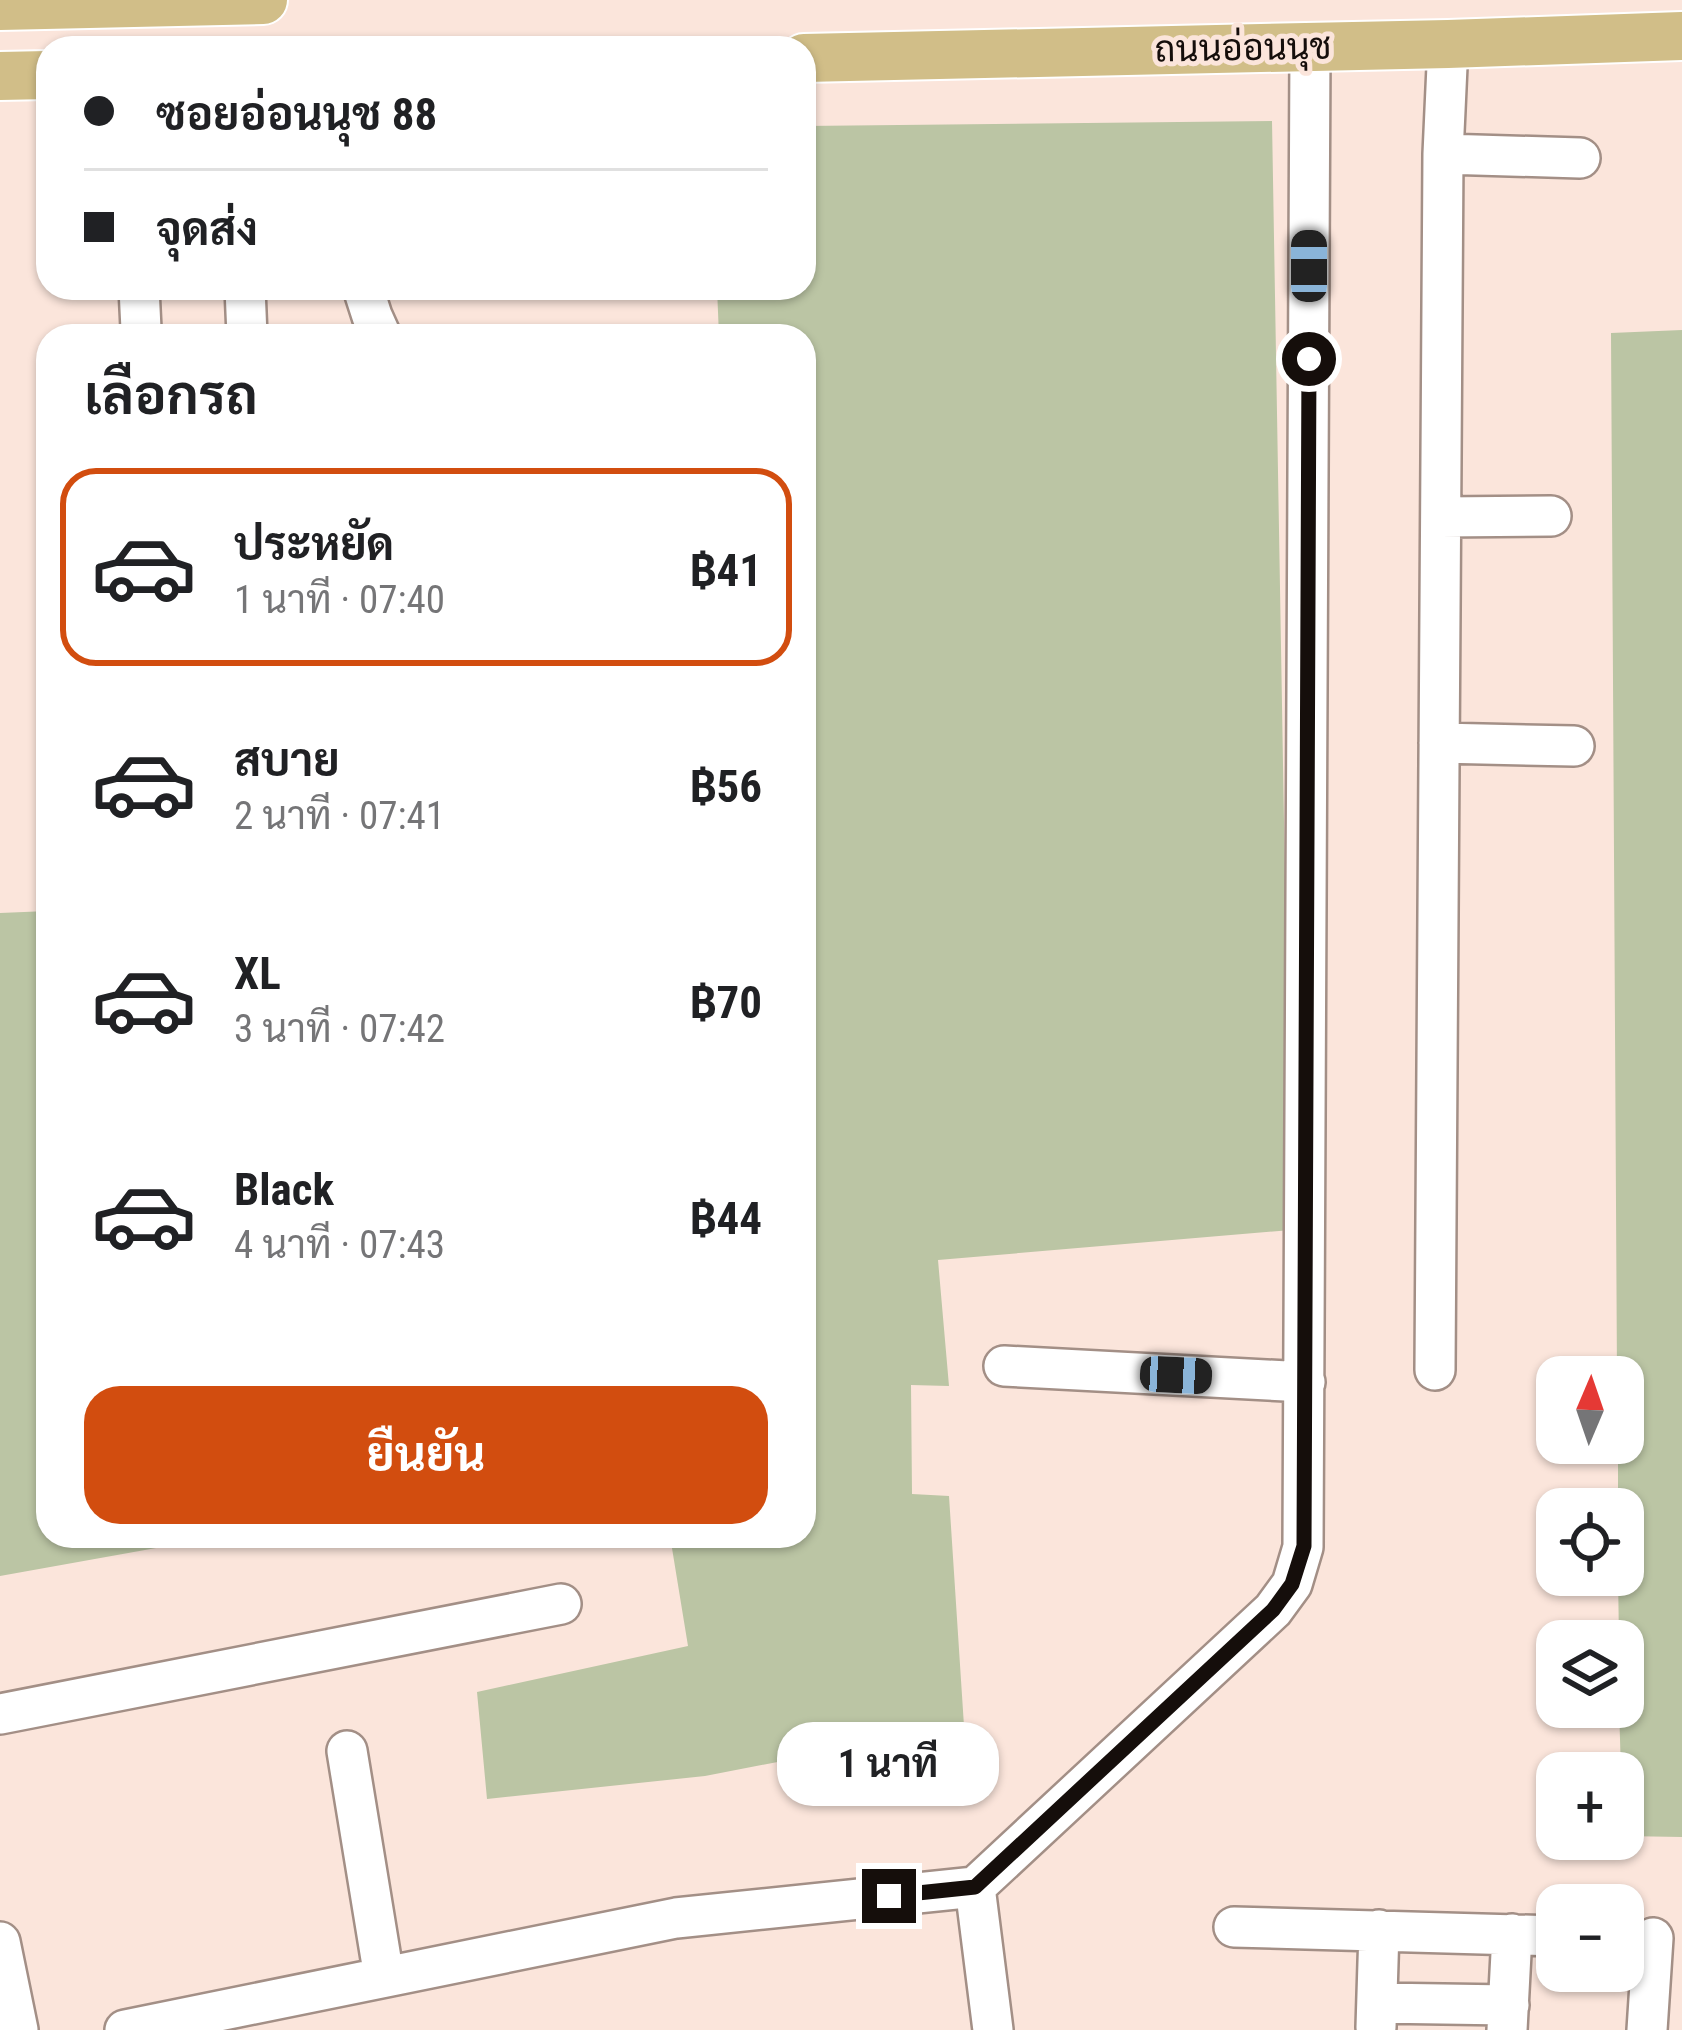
<!DOCTYPE html>
<html lang="th">
<meta charset="utf-8">
<style>
body{margin:0;font-family:"Roboto Condensed",Sarabun,sans-serif;background:#f2f2f2;color:#202124;height:100vh;display:flex;flex-direction:column;font-size:45px;white-space:nowrap}
*{box-sizing:border-box;margin:0}
p{font-size:39px;color:#757577}
.icon{flex:none;width:66px;height:66px;fill:none;stroke:currentColor;stroke-width:2;stroke-linecap:round;stroke-linejoin:round}
.map{position:relative;flex:1;overflow:hidden}
.details{position:absolute;left:36px;top:324px;width:780px;height:1224px;display:flex;flex-direction:column;background:#fff;border-radius:36px;box-shadow:0 3px 9px #0004}
.details>*{flex:none}
.banner{position:absolute;left:36px;top:36px;width:780px;height:264px;border-radius:36px;box-shadow:0 3px 9px #0004;display:grid;align-content:center;height:264px;padding:0 48px;background:#fff}
.needle{width:78px;rotate:2deg}
.controls{position:absolute;left:1536px;top:1356px;display:grid;gap:24px}
.controls a{display:grid;place-items:center;width:108px;height:108px;border-radius:24px;background:#fff;box-shadow:0 3px 9px #0004;font-size:60px}
.end{position:absolute;width:54px;height:54px;margin:-27px;border:15px solid #150e0b;background:#fff;box-shadow:0 0 0 6px #fff}
.from{border-radius:50%}
.bubble{position:absolute;height:84px;border-radius:36px;background:#fff;box-shadow:0 3px 9px #0004;font-size:39px;font-weight:700;line-height:84px;text-align:center}
.car{position:absolute;width:36px;height:72px;margin:-36px -18px;border-radius:15px;box-shadow:0 0 9px 3px #0007;background:linear-gradient(#222 24%,#8ab4d8 0 40%,#222 0 76%,#8ab4d8 0 86%,#222 0)}
.banner b{display:flex;align-items:center;gap:42px;height:114px;font-size:45px}
.banner b+b{border-top:3px solid #e0e0e0}
.banner i{width:30px;height:30px;background:#202124}
ul{padding:0;list-style:none}
li{display:flex;align-items:center;gap:36px;height:198px;margin:0 24px 18px;padding:0 24px;border:6px solid transparent;border-radius:36px}
li div{flex:1}
li b{display:block;font-size:45px}
li em{font-style:normal;font-weight:700}
li.current{border-color:#d24d0f}
li>.icon{width:108px;height:108px;stroke-width:1.5}
h2{padding:0 48px;font-size:54px;line-height:144px}
.button{display:flex;gap:24px;margin-top:auto;padding:24px 48px}
.button a{flex:1;height:138px;border-radius:36px;background:#d24d0f;color:#fff;font-size:48px;font-weight:700;line-height:138px;text-align:center}
.map>svg:first-child{display:block}
</style>
<div class="map">
<svg width="1682" height="2030" viewBox="0 0 1682 2030">
<rect width="100%" height="100%" fill="#fbe5db"/>
<path fill="#bbc5a4" d="M1272,121l19,1109 -353,30 11,126 -38,-1 1,109 37,2 15,230 -259,50 -218,23 -10,-107 211,-46 -18,-110h134v-1200h-85l-2,-48h87v-162z
M1682,330v1507l-59,-1 -4,-129h4v-66h-4l-1,-66h5v-66h-5v-66h5v-66h-6l-6,-1044z
M48,911v625h175l-223,40v-663z"/>
<g fill="none" stroke-linecap="round" stroke-linejoin="round">
<defs>
<path id="minor" d="M1443,154l137,4
M139,288l2,41
M245,288l2,48
M363,288l9,28 9,20
M1441,517l110,-1
M1439,743l135,3
M1004,1366l301,16
M1435,1370l8,-1216 5,-110
M0,1714l561,-110
M347,1751l37,226
M975,1887l298,-277 19,-26 11,-37 7,-1500
M975,1887l18,143
M1234,1927l323,9
M0,1942l18,88
M1377,2003l132,2
M1376,2027l3,-97
M125,2030l551,-112 299,-31
M1507,2030l5,-96
M1647,2030l6,-92"/>
<path id="major" d="M0,6l263,-6
M804,58l644,-14 234,-8
M0,76l48,-1"/>
</defs>
<use href="#minor" stroke="#a38f86" stroke-width="44"/>
<use href="#major" stroke="#fff" stroke-width="52"/>
<use href="#minor" stroke="#fff" stroke-width="39"/>
<use href="#major" stroke="#d1be88" stroke-width="48"/>
</g>
<g fill="none" stroke-linecap="round" stroke-linejoin="round">
<path stroke="#150e0b" stroke-width="15" d="M889,1896l86,-9 298,-277 19,-26 12,-38 5,-1187"/>
</g>
<g text-anchor="middle" dominant-baseline="central" stroke-width="10" stroke-linejoin="round" paint-order="stroke">
<g font-size="36" fill="#150e0b" stroke="#fbe5db">
<text transform="translate(1243 48) rotate(-1)">ถนนอ่อนนุช</text>
</g>
</g>
</svg>
<div class="controls">
<a><svg class="needle" viewBox="-14 -14 28 28"><path d="M0-13l5 13h-10z" fill="#e53935"/><path d="M0 13l5-13h-10z" fill="#757577"/></svg></a>
<a><svg class="icon" aria-label="locate" viewBox="0 0 24 24"><circle cx="12" cy="12" r="6"/><path d="M12 2v4M12 18v4M2 12h4M18 12h4"/></svg></a>
<a><svg class="icon" aria-label="layers" viewBox="0 0 24 24"><path d="M12 4l9 5-9 5-9-5zM3 14l9 5 9-5"/></svg></a>
<a>+</a>
<a>−</a>
</div>
<i class="end from" style="left:1309px;top:359px"></i>
<i class="end" style="left:889px;top:1896px"></i>
<div class="bubble" style="left:777px;top:1722px;width:222px">1 นาที</div>
<i class="car" style="left:1309px;top:266px;rotate:0deg"></i>
<i class="car" style="left:1176px;top:1375px;rotate:93deg"></i>
<div class="banner">
<b><i class="from"></i>ซอยอ่อนนุช 88</b>
<b><i></i>จุดส่ง</b>
</div>
<section class="details">
<h2>เลือกรถ</h2>
<ul>
<li class="current"><svg class="icon" aria-label="car" viewBox="0 0 24 24"><path d="M5 17H2v-5l4-1 3-4h7l3 4 3 1v5h-3M9 17h6M6 11h13"/><circle cx="7" cy="17" r="2"/><circle cx="17" cy="17" r="2"/></svg><div><b>ประหยัด</b><p>1 นาที · 07:40</p></div><em>฿41</em></li>
<li><svg class="icon" aria-label="car" viewBox="0 0 24 24"><path d="M5 17H2v-5l4-1 3-4h7l3 4 3 1v5h-3M9 17h6M6 11h13"/><circle cx="7" cy="17" r="2"/><circle cx="17" cy="17" r="2"/></svg><div><b>สบาย</b><p>2 นาที · 07:41</p></div><em>฿56</em></li>
<li><svg class="icon" aria-label="car" viewBox="0 0 24 24"><path d="M5 17H2v-5l4-1 3-4h7l3 4 3 1v5h-3M9 17h6M6 11h13"/><circle cx="7" cy="17" r="2"/><circle cx="17" cy="17" r="2"/></svg><div><b>XL</b><p>3 นาที · 07:42</p></div><em>฿70</em></li>
<li><svg class="icon" aria-label="car" viewBox="0 0 24 24"><path d="M5 17H2v-5l4-1 3-4h7l3 4 3 1v5h-3M9 17h6M6 11h13"/><circle cx="7" cy="17" r="2"/><circle cx="17" cy="17" r="2"/></svg><div><b>Black</b><p>4 นาที · 07:43</p></div><em>฿44</em></li>
</ul>
<div class="button"><a>ยืนยัน</a></div>
</section>
</div>
